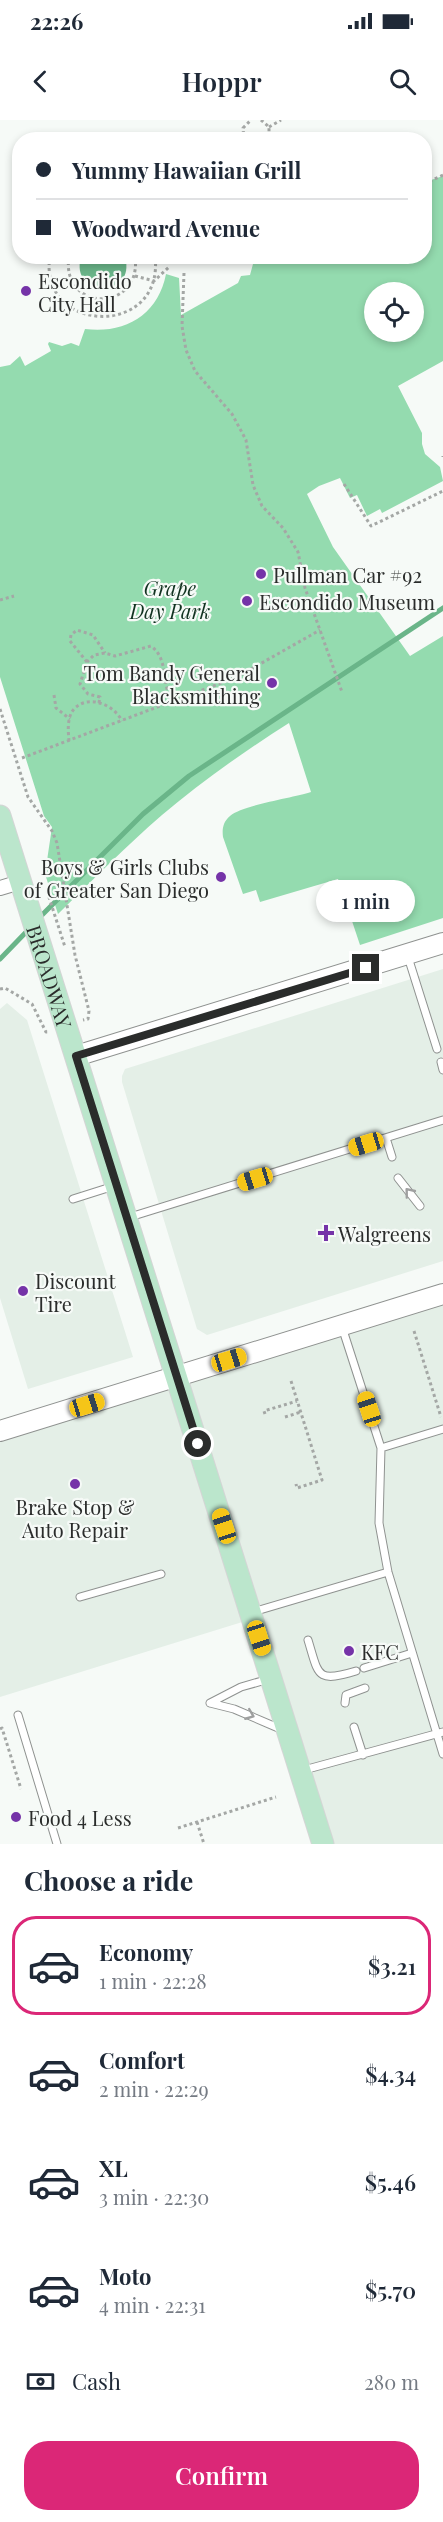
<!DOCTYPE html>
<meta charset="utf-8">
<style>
body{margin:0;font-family:"Playfair Display",serif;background:#f2f2f3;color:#1f2937;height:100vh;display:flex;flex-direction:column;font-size:22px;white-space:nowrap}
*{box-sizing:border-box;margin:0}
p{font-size:20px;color:#747a83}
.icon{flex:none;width:33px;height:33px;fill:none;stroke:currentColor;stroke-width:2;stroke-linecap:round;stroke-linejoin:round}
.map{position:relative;height:1724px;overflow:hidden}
.drawer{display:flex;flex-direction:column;background:#fff;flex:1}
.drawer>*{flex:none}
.hud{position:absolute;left:12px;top:12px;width:420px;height:132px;border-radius:24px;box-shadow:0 3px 9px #0003;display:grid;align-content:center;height:132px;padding:0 24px;background:#fff}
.tools{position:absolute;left:364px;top:162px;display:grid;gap:12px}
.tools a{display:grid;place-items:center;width:60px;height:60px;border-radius:50%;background:#fff;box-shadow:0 3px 9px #0003;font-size:30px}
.end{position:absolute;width:27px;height:27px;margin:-14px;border:8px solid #2a2c2b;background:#fff;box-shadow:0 0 0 3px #fff}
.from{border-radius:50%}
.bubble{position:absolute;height:42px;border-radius:21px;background:#fff;box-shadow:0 3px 9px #0003;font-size:20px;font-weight:600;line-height:42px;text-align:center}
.car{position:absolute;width:18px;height:36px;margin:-18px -9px;border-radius:8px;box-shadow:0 0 4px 2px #0007;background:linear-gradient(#f5c518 24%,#345 0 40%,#f5c518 0 76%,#345 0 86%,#f5c518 0)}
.hud b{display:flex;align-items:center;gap:21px;height:57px;font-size:22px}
.hud b+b{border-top:2px solid #e0e1e3}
.hud i{width:15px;height:15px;background:#1f2937}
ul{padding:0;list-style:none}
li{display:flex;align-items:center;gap:18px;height:99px;margin:0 12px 9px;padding:0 12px;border:3px solid transparent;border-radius:24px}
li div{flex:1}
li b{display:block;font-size:22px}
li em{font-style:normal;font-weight:600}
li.selected{border-color:#db2777}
li>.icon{width:54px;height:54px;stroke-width:1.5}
h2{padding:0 24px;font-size:27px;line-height:72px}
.pay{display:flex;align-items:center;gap:15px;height:66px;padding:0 24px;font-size:22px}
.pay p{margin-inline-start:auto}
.action{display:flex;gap:12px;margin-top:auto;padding:12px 24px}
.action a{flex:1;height:69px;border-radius:24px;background:#db2777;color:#fff;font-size:24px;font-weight:600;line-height:69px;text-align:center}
.status{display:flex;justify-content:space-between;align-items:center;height:42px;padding:0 30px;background:#fff;direction:ltr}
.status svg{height:16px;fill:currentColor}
header{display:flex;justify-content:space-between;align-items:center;height:78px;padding:0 24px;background:#fff;font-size:27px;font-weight:600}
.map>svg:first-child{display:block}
</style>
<div class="status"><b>22:26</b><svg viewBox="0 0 49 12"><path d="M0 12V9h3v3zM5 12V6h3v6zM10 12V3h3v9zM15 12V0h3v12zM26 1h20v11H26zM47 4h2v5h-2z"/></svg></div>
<header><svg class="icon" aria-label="back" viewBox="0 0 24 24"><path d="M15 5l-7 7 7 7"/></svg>Hoppr<svg class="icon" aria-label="search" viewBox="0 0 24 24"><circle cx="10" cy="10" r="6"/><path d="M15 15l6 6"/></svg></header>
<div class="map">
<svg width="443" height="1724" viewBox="0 0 443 1724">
<rect width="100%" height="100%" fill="#f6faf7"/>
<path fill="#e4efe7" d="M443,849v292l-236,74 -10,-6 -75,-247v-6l3,-7z
M7,883l20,17 106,337 -105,32 -28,-91v-289z
M443,1174v550h-120l-71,-225 -252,78v-266z"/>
<path fill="#94dbaf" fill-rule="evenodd" d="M443,56v185l-45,25 24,47v11l3,10 15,13 3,14 -61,32 -2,-4 -13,7 -10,-21 -7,3 -10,-20 -21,8 -12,8 26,53 77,109 33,-20v282l-83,27 -22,-66 -78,23 -4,-12 -13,4 -20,-57c-1,-8 0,-15 7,-21 12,-11 63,-18 81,-24l-22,-69c-44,28 -87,58 -127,92 -36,31 -70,66 -104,99l-13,-40 7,-47 -8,-11 -44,-139v-310l10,-2 10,-9 5,10 26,-15 -3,-7 1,-2 13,4 9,-3 8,3 6,-17c40,5 73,-14 81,-55l13,4 2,37 57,-32 3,-7 9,-1 3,-11 -1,-7 172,-1 1,-74zM414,172v40h-39v-40z"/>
<path fill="#6ab589" d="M81,137h44c12,42 -56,41 -44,0z"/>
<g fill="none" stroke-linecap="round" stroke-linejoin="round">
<path stroke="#6ab589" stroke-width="5" d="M38,799l105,-105 46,-38 254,-168
M0,839l30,-31"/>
<defs>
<path id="lane" d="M408,837l29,92
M441,942l2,8
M386,1018l6,19
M398,1058l22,28
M73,1079l41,-13
M130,1097l313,-97
M342,1207l39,121
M443,1309l-62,19 -2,75 9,49 55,182
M80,1477l81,-23
M253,1492l135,-40
M308,1520c11,36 8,43 48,31
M364,1548l48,-15
M210,1583l24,6 49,21
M210,1583l31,-16 28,-8
M345,1583l1,-8 19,-7
M18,1595l39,129
M354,1607l9,28
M304,1650l139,-38"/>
<path id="street" d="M0,768l20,-6"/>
<path id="secondary" d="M76,936l367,-113
M0,1311l443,-137"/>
<g id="primary">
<path id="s1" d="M0,696l323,1028"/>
</g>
</defs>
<use href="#lane" stroke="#8f9290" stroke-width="9"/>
<use href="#street" stroke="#8f9290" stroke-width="16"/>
<use href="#secondary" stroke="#8f9290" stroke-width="22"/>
<use href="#primary" stroke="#d4d5d5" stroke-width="23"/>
<path stroke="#a4a7a5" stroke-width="3" stroke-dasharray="3 3" stroke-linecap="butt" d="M261,0l8,7v13
M269,7l12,-7
M244,20l-1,-12 8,-8
M424,64l19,-9
M50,136c-13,78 115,83 105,0
M69,136c-9,57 74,57 66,0
M184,153l-2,53 4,24 9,21 37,43 14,26 7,45 9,21 21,22 15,24 7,36 37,104
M135,156l19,5 15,-14
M443,336v1
M344,364l27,42 72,-35
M0,480l14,-4
M87,542l-17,-21 1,-6 6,-5 16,5 12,18
M54,575l2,13 14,11
M99,583l1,-6 -12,-3 -8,-10 7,-22 7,-7 11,-2 10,3 36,-10c18,13 10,37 21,56
M0,589l28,88 24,34 5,12 18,112 14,56 -1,8 -5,1
M69,621c-1,-11 -2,-24 5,-32 15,-16 41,-3 48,12
M22,638l215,-81 83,-47
M47,771l18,56
M0,869l5,-1 27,16 14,28h2
M414,1211l27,86
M291,1261l31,99 -25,8 -1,-4
M265,1294l-1,-3 33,-10
M285,1297l16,-5
M0,1609l2,-1 19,61
M197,1702l7,22
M178,1708l98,-31"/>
<use href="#lane" stroke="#fff" stroke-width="7"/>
<use href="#street" stroke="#fff" stroke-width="14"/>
<use href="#secondary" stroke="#fff" stroke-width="20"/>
<use href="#primary" stroke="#bbe6cc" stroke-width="21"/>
</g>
<defs><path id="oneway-chevron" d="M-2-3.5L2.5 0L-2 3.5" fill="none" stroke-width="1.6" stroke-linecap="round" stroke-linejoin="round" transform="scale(1.5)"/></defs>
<g stroke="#9fa0a0">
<use href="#oneway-chevron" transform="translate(409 1072) rotate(-129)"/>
<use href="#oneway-chevron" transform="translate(250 1595) rotate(22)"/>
</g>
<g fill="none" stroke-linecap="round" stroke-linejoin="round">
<path stroke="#2a2c2b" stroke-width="8" d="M198,1324l-122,-388 290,-88"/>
</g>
<g fill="#7533a8" stroke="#f6faf7" stroke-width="2">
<circle cx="26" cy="171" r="6"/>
<circle cx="261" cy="454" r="6"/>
<circle cx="247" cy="481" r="6"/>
<circle cx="272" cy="563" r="6"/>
<circle cx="221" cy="757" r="6"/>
<path d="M323 1104h6v6h6v6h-6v6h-6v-6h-6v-6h6z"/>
<circle cx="23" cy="1171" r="6"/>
<circle cx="75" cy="1364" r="6"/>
<circle cx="349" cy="1531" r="6"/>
<circle cx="16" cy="1697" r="6"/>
</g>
<g text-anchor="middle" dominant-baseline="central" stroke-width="4.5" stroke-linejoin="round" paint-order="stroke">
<g font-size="20" fill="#2a2c2b" stroke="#f6faf7" text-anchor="start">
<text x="38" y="160">Escondido<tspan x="38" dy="23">City Hall</tspan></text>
<text x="273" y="454">Pullman Car #92</text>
<text x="259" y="481">Escondido Museum</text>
<text x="260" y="552" text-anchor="end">Tom Bandy General<tspan x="260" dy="23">Blacksmithing</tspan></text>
<text x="209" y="746" text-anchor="end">Boys &amp; Girls Clubs<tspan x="209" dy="23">of Greater San Diego</tspan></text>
<text x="338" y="1113">Walgreens</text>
<text x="35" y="1160">Discount<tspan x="35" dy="23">Tire</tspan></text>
<text x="75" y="1386" text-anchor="middle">Brake Stop &amp;<tspan x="75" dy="23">Auto Repair</tspan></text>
<text x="361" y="1531">KFC</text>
<text x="28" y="1697">Food 4 Less</text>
</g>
<g font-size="20" font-style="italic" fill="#113220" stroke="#f6faf7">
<text x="170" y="467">Grape<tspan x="170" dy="23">Day Park</tspan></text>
</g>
<g font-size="20" fill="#2a2c2b" stroke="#f6faf7">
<text stroke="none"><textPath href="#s1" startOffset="168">BROADWAY</textPath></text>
</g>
</g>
</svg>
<div class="tools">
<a><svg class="icon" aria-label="locate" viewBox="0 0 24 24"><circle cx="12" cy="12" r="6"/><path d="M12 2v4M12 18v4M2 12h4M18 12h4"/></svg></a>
</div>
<i class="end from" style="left:198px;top:1324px"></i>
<i class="end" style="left:366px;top:848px"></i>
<div class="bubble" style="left:316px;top:760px;width:99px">1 min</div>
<i class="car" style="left:366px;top:1024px;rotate:253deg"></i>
<i class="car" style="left:255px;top:1059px;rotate:253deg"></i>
<i class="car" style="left:229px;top:1240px;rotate:73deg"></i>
<i class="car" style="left:87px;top:1285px;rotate:73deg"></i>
<i class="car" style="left:369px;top:1289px;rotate:342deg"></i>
<i class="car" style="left:224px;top:1406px;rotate:342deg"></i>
<i class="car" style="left:259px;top:1518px;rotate:162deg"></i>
<div class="hud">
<b><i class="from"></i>Yummy Hawaiian Grill</b>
<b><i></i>Woodward Avenue</b>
</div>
</div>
<section class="drawer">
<h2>Choose a ride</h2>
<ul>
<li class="selected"><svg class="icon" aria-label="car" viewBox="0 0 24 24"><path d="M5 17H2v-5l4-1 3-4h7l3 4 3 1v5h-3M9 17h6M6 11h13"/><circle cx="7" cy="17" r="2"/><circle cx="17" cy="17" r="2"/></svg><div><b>Economy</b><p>1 min · 22:28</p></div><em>$3.21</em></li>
<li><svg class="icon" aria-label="car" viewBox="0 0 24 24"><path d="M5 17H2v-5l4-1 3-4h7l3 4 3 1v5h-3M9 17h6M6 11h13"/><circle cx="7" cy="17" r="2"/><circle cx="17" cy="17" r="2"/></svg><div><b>Comfort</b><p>2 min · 22:29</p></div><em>$4.34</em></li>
<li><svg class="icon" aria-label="car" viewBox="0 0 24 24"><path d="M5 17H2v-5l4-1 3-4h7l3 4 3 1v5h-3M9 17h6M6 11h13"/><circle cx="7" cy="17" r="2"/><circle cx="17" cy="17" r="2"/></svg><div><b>XL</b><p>3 min · 22:30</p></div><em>$5.46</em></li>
<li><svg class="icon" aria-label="car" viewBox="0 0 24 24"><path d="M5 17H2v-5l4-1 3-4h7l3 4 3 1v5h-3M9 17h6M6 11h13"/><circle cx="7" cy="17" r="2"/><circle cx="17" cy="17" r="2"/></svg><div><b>Moto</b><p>4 min · 22:31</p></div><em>$5.70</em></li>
</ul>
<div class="pay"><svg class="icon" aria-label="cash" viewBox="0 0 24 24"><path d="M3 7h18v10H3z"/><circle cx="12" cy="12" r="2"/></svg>Cash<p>280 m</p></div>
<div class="action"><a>Confirm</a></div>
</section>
